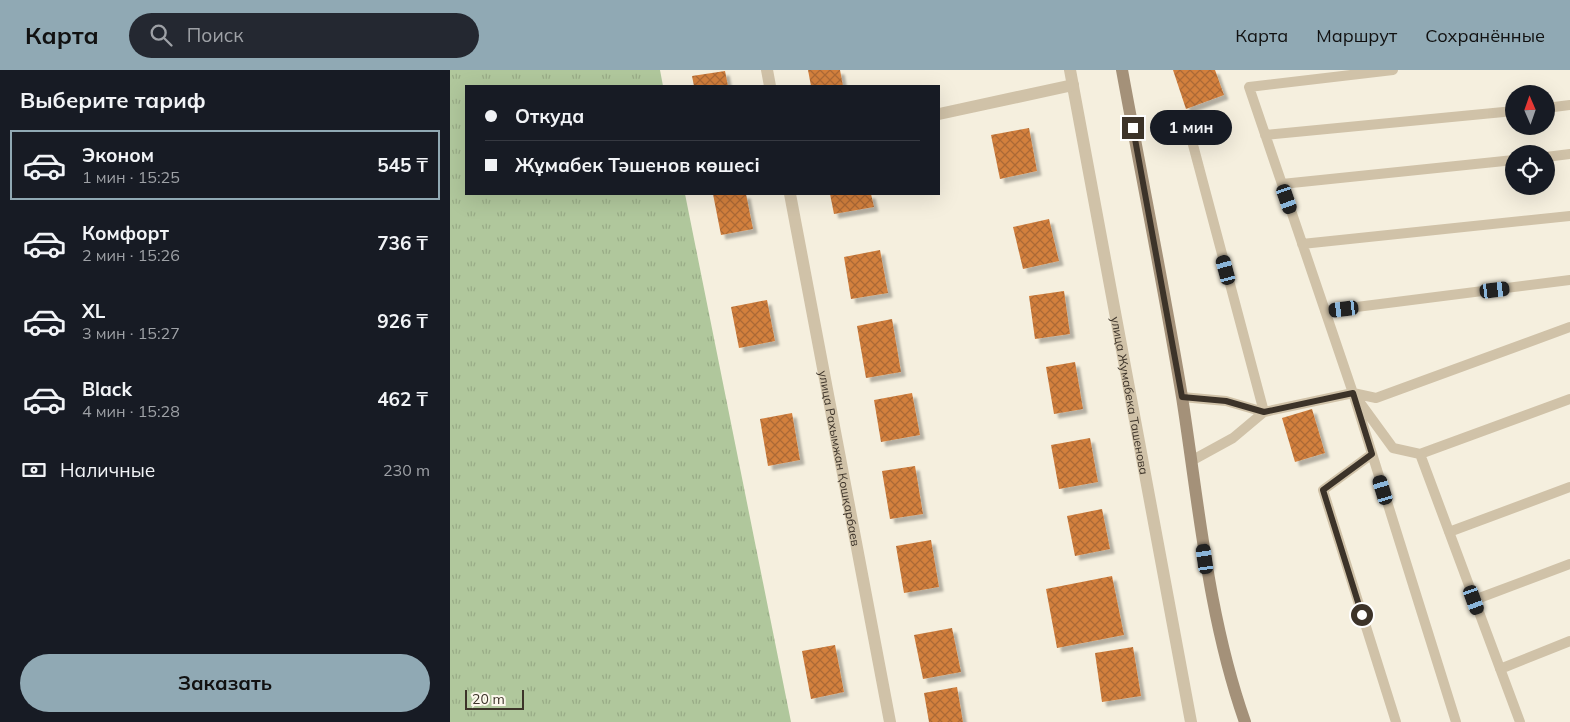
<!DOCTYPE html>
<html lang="ru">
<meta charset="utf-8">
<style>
body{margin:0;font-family:Mulish,sans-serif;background:#242831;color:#f1f3f6;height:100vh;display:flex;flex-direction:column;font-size:19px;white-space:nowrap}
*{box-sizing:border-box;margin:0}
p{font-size:16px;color:#9ea1a6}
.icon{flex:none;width:28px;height:28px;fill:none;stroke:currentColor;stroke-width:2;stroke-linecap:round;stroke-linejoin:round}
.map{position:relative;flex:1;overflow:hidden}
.sheet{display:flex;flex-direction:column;background:#171b24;width:450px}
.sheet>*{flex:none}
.guide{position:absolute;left:15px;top:15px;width:475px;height:110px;border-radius:0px;box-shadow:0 5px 20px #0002;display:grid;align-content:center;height:110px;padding:0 20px;background:#171b24}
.needle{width:32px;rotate:358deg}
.fabs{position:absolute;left:1055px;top:15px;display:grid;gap:10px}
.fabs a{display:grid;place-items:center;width:50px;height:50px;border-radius:50%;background:#171b24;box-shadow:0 5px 20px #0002;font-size:25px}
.scale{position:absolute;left:15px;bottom:12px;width:59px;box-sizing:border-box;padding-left:5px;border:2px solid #3c3329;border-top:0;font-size:14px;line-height:18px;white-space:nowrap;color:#3c3329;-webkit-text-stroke:4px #fcf8ec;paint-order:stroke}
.end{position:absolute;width:22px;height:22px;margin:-11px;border:6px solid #3c3329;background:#fff;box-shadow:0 0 0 2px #fff}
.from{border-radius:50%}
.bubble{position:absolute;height:35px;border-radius:18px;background:#171b24;box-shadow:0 5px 20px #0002;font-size:16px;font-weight:700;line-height:35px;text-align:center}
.car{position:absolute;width:15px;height:30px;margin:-15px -8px;border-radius:6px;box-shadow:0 0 4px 1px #0007;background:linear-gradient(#222 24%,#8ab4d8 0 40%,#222 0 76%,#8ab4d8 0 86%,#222 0)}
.guide b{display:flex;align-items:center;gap:18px;height:48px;font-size:19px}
.guide b+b{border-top:1px solid #363941}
.guide i{width:12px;height:12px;background:#f1f3f6}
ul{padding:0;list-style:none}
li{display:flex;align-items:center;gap:15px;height:70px;margin:0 10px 8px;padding:0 10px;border:2px solid transparent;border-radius:0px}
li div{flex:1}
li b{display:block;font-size:19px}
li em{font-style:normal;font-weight:700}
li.selected{border-color:#90a9b4}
li>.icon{width:45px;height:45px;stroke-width:1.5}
h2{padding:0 20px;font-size:22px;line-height:60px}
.pay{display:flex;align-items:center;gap:12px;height:55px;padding:0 20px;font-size:19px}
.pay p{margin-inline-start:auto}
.action{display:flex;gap:10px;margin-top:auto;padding:10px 20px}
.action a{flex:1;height:58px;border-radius:30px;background:#90a9b4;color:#111;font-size:20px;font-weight:700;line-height:58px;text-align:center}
header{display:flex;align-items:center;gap:30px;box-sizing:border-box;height:70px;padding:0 25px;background:#90a9b4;color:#111}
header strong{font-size:24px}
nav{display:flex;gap:28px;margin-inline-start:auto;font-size:18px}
.search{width:350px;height:45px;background:#242831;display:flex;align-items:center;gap:12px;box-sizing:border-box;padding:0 18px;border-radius:28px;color:#9ea1a6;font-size:19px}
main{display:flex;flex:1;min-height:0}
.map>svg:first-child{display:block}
</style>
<header>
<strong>Карта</strong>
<div class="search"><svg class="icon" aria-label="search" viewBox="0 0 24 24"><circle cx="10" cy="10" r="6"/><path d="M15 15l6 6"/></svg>Поиск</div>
<nav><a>Карта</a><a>Маршрут</a><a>Сохранённые</a></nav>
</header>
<main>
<section class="sheet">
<h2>Выберите тариф</h2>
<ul>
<li class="selected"><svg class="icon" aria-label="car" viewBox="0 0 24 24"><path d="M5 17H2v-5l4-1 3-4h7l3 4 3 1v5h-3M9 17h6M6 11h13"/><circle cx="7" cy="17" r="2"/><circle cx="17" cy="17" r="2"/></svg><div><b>Эконом</b><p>1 мин · 15:25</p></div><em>545 ₸</em></li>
<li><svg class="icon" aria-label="car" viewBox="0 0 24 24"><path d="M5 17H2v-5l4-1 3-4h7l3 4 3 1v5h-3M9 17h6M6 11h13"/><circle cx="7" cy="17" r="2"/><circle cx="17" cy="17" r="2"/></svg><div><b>Комфорт</b><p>2 мин · 15:26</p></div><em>736 ₸</em></li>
<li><svg class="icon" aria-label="car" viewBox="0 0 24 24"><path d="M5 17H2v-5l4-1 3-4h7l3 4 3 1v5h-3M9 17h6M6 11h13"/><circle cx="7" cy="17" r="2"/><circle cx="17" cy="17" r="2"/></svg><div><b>XL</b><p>3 мин · 15:27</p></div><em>926 ₸</em></li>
<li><svg class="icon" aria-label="car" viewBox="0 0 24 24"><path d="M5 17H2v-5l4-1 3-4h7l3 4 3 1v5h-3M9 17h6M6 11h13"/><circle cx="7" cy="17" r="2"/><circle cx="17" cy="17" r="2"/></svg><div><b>Black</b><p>4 мин · 15:28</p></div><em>462 ₸</em></li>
</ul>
<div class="pay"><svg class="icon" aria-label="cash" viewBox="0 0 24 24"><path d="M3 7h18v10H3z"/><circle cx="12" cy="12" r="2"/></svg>Наличные<p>230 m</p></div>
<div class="action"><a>Заказать</a></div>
</section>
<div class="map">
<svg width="1120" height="652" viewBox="0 0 1120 652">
<defs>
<pattern id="park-tufts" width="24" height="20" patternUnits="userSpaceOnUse" patternTransform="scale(1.25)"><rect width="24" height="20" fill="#b0c79c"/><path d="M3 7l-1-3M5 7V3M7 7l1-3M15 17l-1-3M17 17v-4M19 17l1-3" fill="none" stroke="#98ab86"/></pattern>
<pattern id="building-cross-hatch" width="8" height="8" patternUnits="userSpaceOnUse" patternTransform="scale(1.25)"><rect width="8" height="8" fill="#d3803e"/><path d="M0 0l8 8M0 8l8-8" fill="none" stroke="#ac6934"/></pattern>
<filter id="shadow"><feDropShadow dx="4.5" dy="4.5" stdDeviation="1" flood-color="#0004"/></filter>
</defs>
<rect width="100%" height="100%" fill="#f5efde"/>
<path fill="url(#park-tufts)" d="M0,0h210l3,16h-197v108h219l106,528h-341z"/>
<path fill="url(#building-cross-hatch)" filter="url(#shadow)" d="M358,0h32l3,16h-32z
M723,0h42l9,25 -38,14z
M275,1l3,15h-34l-2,-10z
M579,58l8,43 -37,8 -9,-44z
M263,124h33l7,35 -32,6z
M380,124h41l3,13 -40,7z
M599,149l10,42 -36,8 -10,-42z
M430,180l8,43 -37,6 -7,-42z
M614,221l6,43 -35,5 -6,-43z
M317,230l8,41 -36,7 -8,-41z
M442,249l9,53 -35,6 -9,-52z
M625,292l8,47 -29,5 -8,-47z
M462,323l8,42 -39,7 -7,-42z
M862,339l13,44 -30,9 -13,-44z
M342,343l8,47 -32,6 -8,-47z
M640,368l8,44 -39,7 -8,-44z
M465,396l8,48 -33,5 -8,-48z
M652,439l8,40 -35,7 -8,-40z
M481,470l8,47 -35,6 -8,-47z
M662,506l12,59 -67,13 -11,-59z
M502,558l9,44 -38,7 -9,-44z
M385,575l9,47 -33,7 -9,-48z
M683,577l8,49 -39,6 -7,-49z
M507,617l6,35h-34l-5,-29z"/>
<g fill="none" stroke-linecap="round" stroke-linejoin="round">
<path stroke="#d0c2a8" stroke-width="10" d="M943,0l-144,17 104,306 103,329
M1096,38l24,-3
M815,65l249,-24
M742,71l72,271
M1096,87l24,-3
M832,114l232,-24
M852,174l268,-28
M875,241l245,-31
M732,327l44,4 38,11
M908,330l35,48 27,6 100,268
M922,384l-49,36 73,232
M970,384l150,-55
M741,391l42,-23 31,-26 89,-19 23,5 194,-71
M999,462l121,-45
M1024,530l96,-36
M1050,599l70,-28"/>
<g stroke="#d0c2a8" stroke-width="12">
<path d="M317,0l3,16"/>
<path id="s1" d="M620,0l121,652"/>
<path d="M489,44l134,-29"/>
<path id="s2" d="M340,124l100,528"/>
</g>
<path stroke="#a49179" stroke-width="12" d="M672,0c20,109 42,218 60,327 17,109 26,220 63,325"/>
</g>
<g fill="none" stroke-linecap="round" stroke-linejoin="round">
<path stroke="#3c3329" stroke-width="6" d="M683,58l49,269 44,4 38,11 89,-19 19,61 -49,36 39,125"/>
</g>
<g text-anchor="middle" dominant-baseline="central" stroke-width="4" stroke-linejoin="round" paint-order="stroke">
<g font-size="12" fill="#3c3329" stroke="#fcf8ec">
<text stroke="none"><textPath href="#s1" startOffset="331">улица Жумабека Ташенова</textPath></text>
<text stroke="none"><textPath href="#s2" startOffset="269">улица Рахымжан Қошқарбаев</textPath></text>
</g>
</g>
</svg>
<div class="fabs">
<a><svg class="needle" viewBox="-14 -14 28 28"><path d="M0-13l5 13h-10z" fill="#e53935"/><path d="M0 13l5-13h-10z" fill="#9ea1a6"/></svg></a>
<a><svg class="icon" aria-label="locate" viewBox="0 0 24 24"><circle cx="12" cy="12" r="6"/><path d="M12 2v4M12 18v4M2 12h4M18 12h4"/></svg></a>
</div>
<div class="scale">20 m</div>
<i class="end from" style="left:912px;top:545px"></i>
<i class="end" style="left:683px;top:58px"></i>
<div class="bubble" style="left:700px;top:40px;width:82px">1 мин</div>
<i class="car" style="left:837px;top:129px;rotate:161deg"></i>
<i class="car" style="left:776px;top:200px;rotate:345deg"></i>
<i class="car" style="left:1045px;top:220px;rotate:83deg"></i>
<i class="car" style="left:894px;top:239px;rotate:263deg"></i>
<i class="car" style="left:933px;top:420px;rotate:343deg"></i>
<i class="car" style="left:755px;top:489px;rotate:352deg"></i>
<i class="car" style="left:1024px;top:530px;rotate:160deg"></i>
<div class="guide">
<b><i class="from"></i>Откуда</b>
<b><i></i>Жұмабек Тәшенов көшесі</b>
</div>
</div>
</main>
